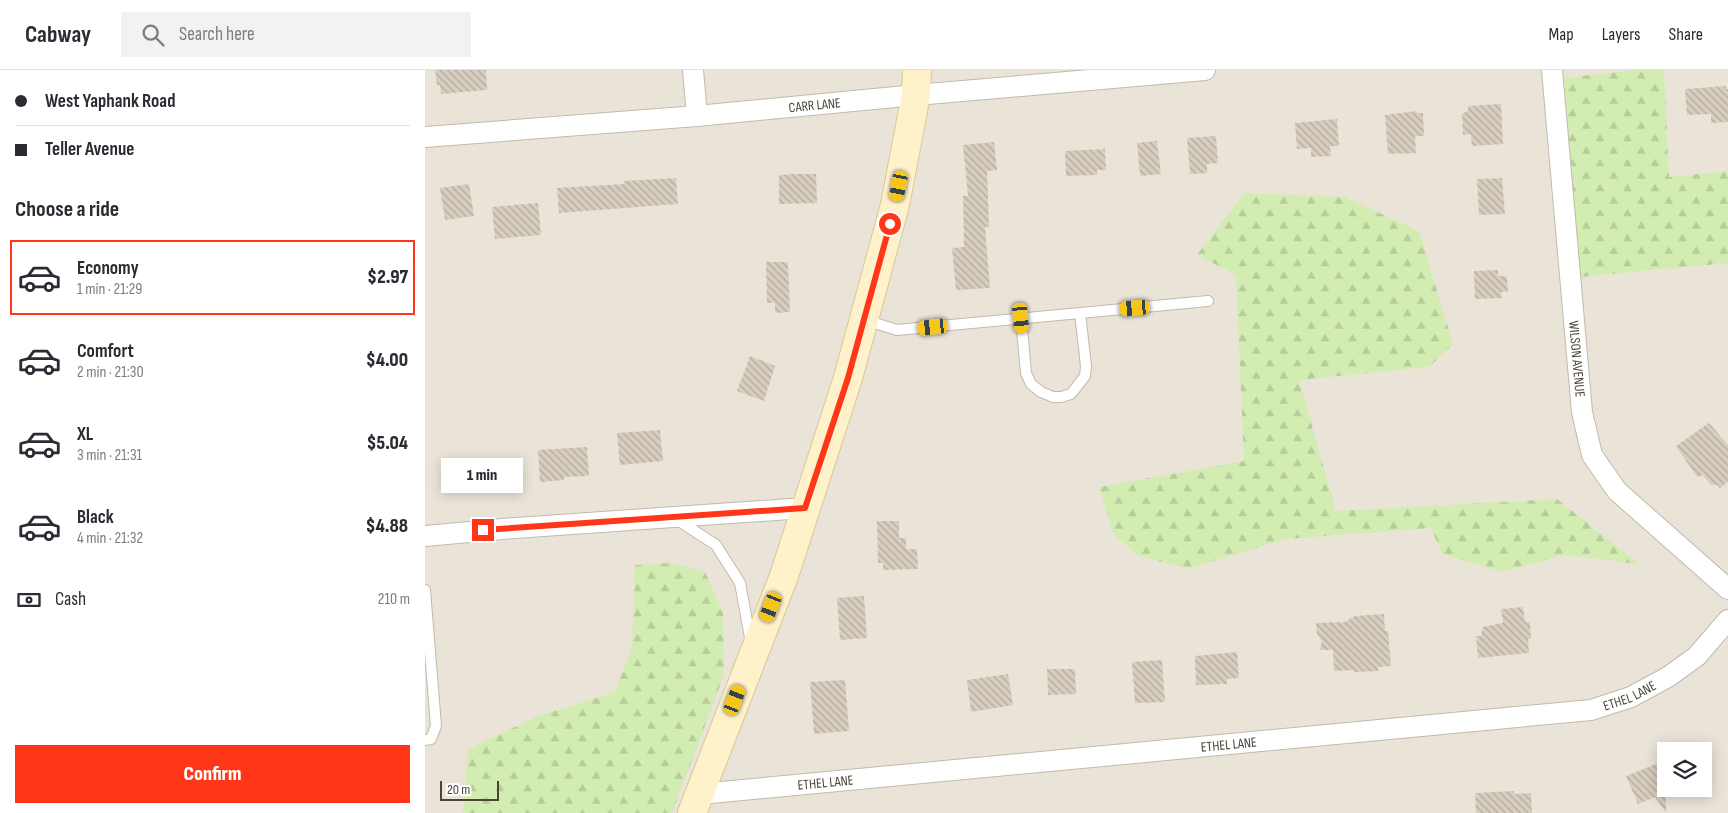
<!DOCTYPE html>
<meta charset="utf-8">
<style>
body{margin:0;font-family:"Sofia Sans Condensed",sans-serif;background:#f2f2f3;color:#2b2b33;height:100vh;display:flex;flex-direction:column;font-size:19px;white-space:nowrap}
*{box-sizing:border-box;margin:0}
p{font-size:16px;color:#7c7c81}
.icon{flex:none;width:28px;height:28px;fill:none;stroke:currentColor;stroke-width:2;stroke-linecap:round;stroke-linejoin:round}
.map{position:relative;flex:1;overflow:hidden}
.side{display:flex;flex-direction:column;background:#fff;width:425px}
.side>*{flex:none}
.banner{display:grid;align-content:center;height:110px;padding:0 15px;background:#fff}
.buttons{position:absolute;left:1232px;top:672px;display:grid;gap:10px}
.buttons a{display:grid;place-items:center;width:55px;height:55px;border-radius:0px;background:#fff;box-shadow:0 2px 12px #0003;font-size:25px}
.scale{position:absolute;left:15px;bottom:12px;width:59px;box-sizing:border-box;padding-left:5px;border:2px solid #4b4338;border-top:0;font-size:14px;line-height:18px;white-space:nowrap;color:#4b4338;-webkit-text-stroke:4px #fff;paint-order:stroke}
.end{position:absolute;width:22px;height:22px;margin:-11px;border:6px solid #ff3718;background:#fff;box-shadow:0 0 0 2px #fff}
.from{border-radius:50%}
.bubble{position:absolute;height:35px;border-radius:0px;background:#fff;box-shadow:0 2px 12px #0003;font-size:16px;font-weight:800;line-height:35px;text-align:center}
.car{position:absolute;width:15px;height:30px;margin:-15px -8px;border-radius:6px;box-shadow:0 0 4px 1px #0007;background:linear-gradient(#f5c518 24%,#345 0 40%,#f5c518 0 76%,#345 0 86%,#f5c518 0)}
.banner b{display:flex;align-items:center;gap:18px;height:48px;font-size:19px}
.banner b+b{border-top:1px solid #e1e1e2}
.banner i{width:12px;height:12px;background:#2b2b33}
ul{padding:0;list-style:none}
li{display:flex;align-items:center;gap:15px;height:75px;margin:0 10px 8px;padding:0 5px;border:2px solid transparent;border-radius:0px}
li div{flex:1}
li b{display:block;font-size:19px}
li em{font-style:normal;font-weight:800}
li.active{border-color:#ff3718}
li>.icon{width:45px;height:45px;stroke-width:1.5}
h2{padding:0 15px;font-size:22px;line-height:60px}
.pay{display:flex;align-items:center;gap:12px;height:55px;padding:0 15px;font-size:19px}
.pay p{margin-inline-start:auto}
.action{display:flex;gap:10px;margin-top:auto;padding:10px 15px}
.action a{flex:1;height:58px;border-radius:0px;background:#ff3718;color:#fff;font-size:20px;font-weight:800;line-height:58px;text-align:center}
header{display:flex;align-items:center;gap:30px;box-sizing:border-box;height:70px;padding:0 25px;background:#fff;border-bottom:1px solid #e1e1e2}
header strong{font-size:24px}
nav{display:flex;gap:28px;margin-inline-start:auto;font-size:18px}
.search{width:350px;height:45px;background:#f2f2f3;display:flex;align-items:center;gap:12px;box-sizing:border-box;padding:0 18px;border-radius:0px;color:#7c7c81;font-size:19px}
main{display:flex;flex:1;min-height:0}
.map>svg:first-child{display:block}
</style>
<header>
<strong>Cabway</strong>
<div class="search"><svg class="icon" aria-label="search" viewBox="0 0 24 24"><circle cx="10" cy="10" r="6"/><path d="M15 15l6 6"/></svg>Search here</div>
<nav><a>Map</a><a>Layers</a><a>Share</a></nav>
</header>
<main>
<section class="side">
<div class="banner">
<b><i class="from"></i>West Yaphank Road</b>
<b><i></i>Teller Avenue</b>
</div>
<h2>Choose a ride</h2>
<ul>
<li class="active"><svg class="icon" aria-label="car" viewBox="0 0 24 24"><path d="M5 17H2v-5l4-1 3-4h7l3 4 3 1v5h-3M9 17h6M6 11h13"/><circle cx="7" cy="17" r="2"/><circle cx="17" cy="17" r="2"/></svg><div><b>Economy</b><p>1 min · 21:29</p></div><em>$2.97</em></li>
<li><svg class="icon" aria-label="car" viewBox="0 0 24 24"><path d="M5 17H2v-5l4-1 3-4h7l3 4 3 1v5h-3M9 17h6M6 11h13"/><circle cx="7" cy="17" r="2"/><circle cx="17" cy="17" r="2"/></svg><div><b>Comfort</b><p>2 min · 21:30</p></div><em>$4.00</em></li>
<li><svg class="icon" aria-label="car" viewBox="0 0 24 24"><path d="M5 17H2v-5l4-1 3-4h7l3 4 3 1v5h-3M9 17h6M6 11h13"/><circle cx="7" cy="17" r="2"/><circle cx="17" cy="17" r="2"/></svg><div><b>XL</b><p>3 min · 21:31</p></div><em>$5.04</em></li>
<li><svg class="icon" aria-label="car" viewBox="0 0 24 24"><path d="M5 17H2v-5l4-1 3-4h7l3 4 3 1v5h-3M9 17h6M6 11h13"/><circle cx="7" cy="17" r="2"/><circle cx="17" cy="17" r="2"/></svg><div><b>Black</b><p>4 min · 21:32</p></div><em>$4.88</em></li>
</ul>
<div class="pay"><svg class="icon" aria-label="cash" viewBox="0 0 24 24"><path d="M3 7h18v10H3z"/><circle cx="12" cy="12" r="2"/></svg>Cash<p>210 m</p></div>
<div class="action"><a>Confirm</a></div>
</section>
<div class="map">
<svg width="1303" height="743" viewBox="0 0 1303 743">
<defs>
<pattern id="forest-firs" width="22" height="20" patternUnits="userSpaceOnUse" patternTransform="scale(1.25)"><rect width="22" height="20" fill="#d2ecb1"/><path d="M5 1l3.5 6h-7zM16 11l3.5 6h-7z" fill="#b6cc99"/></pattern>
<pattern id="building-back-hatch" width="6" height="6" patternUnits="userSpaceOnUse" patternTransform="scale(1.25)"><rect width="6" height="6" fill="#d8cebf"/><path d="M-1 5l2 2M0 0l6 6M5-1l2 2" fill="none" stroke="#b1a99c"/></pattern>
</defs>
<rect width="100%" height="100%" fill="#f6f2ea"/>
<path fill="#eae4d8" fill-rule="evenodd" d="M0,0h1303v743h-1303zM1241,681h38v38h-38z"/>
<path fill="url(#forest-firs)" d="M1211,0h28l5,107 59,-6v92l-148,14 -16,-199z
M819,123l100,4 75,34 34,113 -24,23 -130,13 37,131 221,-12 82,65 -75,-9 -62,17 -60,-18 -11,-26 -145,11 -98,30 -51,-14 -23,-20 -15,-48 145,-26 -8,-186 -39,-20z
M248,493l32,9 18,40 1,63 -52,138h-209l5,-64 70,-33 77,-24 17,-45 3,-82z"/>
<path fill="url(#building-back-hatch)" d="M10,0h51l1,20 -46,4 -1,-9 -3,1z
M1301,16v3h2v33l-17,1v-9l-24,1 -2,-26z
M1076,34l2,40 -31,2 -1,-12 -8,1 -1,-21 6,-3v-5z
M992,41v2h6l1,23h-9l1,17 -28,1 -3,-39z
M912,49l2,27h-9l1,10 -20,1v-9l-14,1 -2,-26z
M791,66l2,27 -11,1v9l-17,1 -3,-36z
M732,71l4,33 -21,2 -3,-33z
M569,72l3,28 -10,1 2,56h-4l5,61 -34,2 -4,-42 12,-1 -1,-51h5l-5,-51z
M680,79l1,21h-9v5l-31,1 -1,-25z
M369,104h22l1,29 -38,1v-29z
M251,108l2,26 -119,9 -2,-25 67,-4 -1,-3z
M1077,108l3,36 -26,1 -2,-36z
M44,114l5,32 -29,4 -5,-32z
M113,133l3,32 -46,4 -3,-32z
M341,192h22l2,50 -15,1v-10h-8z
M1073,200v6h9l1,16h-7l1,6 -27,1 -1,-28z
M325,286l25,10 -11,35 -27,-10z
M1284,353l19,22v37l-8,6 -3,-3h-6l-8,-10 -6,2 -21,-31z
M235,360l3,31 -43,4 -3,-32z
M162,377l2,29 -25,1v3l-24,2 -2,-32z
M452,451h22v17h7v11h11l1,20 -35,1v-7h-5z
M439,526l3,42 -27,2 -3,-42z
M1098,537l2,15h5l1,17h-3l1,14 -51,5 -2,-22h5l2,-9 20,-4 -2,-14z
M959,544l1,17h3l3,35 -13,1v4l-24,1v-2l-20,1 -1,-21h-13l2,-9 -5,-7 -1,-11 29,-1 10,-6z
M812,582l2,26 -12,1v5l-31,1 -1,-29z
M737,590l3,42 -30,1 -3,-41z
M622,599h28l1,25 -28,1z
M583,604l5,31 -42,7 -4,-32z
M420,610l4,51 -35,3 -4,-52z
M1241,690v53l-11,-16 -17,7 -12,-28z
M1089,721v3l17,-1 1,20h-56l-1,-20z"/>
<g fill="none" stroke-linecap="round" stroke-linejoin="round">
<defs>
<path id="lane" d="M596,248l5,55 5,11 10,8 12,5h8l10,-3 14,-18 1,-10 -6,-53
M440,250l32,10 311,-29
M251,449l40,26 24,38 11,60
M0,520l11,136 -5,13 -6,1"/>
<g id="street">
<path d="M268,0l4,46"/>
<path id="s1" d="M1127,0l30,342 10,43 25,36 111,98"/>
<path id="s2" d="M0,67l272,-21 219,-21 289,-25"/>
<path d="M0,466l77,-7 302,-21"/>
<path id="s3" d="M275,724l891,-84 40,-13 37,-20 29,-21 31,-36"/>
</g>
<path id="secondary" d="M267,743l92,-237 64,-198 47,-173 21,-110 1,-25"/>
</defs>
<use href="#lane" stroke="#c2baac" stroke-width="12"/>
<use href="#street" stroke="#c2baac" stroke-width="22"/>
<use href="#secondary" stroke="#d8c698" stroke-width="30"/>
<use href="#lane" stroke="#fff" stroke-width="10"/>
<use href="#street" stroke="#fff" stroke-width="20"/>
<use href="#secondary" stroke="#fff2cb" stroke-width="28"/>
</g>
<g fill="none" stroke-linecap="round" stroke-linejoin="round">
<path stroke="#ff3718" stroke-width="6" d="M58,460l322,-22 43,-130 42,-154"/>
</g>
<g text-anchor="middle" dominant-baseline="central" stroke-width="4" stroke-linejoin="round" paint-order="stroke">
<g font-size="14" fill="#4b4338" stroke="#fff">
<text stroke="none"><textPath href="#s2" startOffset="391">CARR LANE</textPath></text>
<text stroke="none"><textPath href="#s1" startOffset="290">WILSON AVENUE</textPath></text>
<text stroke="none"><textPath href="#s3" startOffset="936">ETHEL LANE</textPath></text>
<text stroke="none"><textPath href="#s3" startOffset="531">ETHEL LANE</textPath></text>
<text stroke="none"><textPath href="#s3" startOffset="126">ETHEL LANE</textPath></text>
</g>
</g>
</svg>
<div class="buttons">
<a><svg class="icon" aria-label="layers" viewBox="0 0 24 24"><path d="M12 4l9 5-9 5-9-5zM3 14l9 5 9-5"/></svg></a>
</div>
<div class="scale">20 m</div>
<i class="end from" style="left:465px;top:154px"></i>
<i class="end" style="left:58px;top:460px"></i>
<div class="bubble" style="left:16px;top:388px;width:82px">1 min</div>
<i class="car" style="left:474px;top:116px;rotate:191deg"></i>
<i class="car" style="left:710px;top:238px;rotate:265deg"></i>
<i class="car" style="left:596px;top:248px;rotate:174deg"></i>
<i class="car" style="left:508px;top:257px;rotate:264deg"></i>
<i class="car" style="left:346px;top:537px;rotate:201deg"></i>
<i class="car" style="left:310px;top:630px;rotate:21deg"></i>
</div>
</main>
